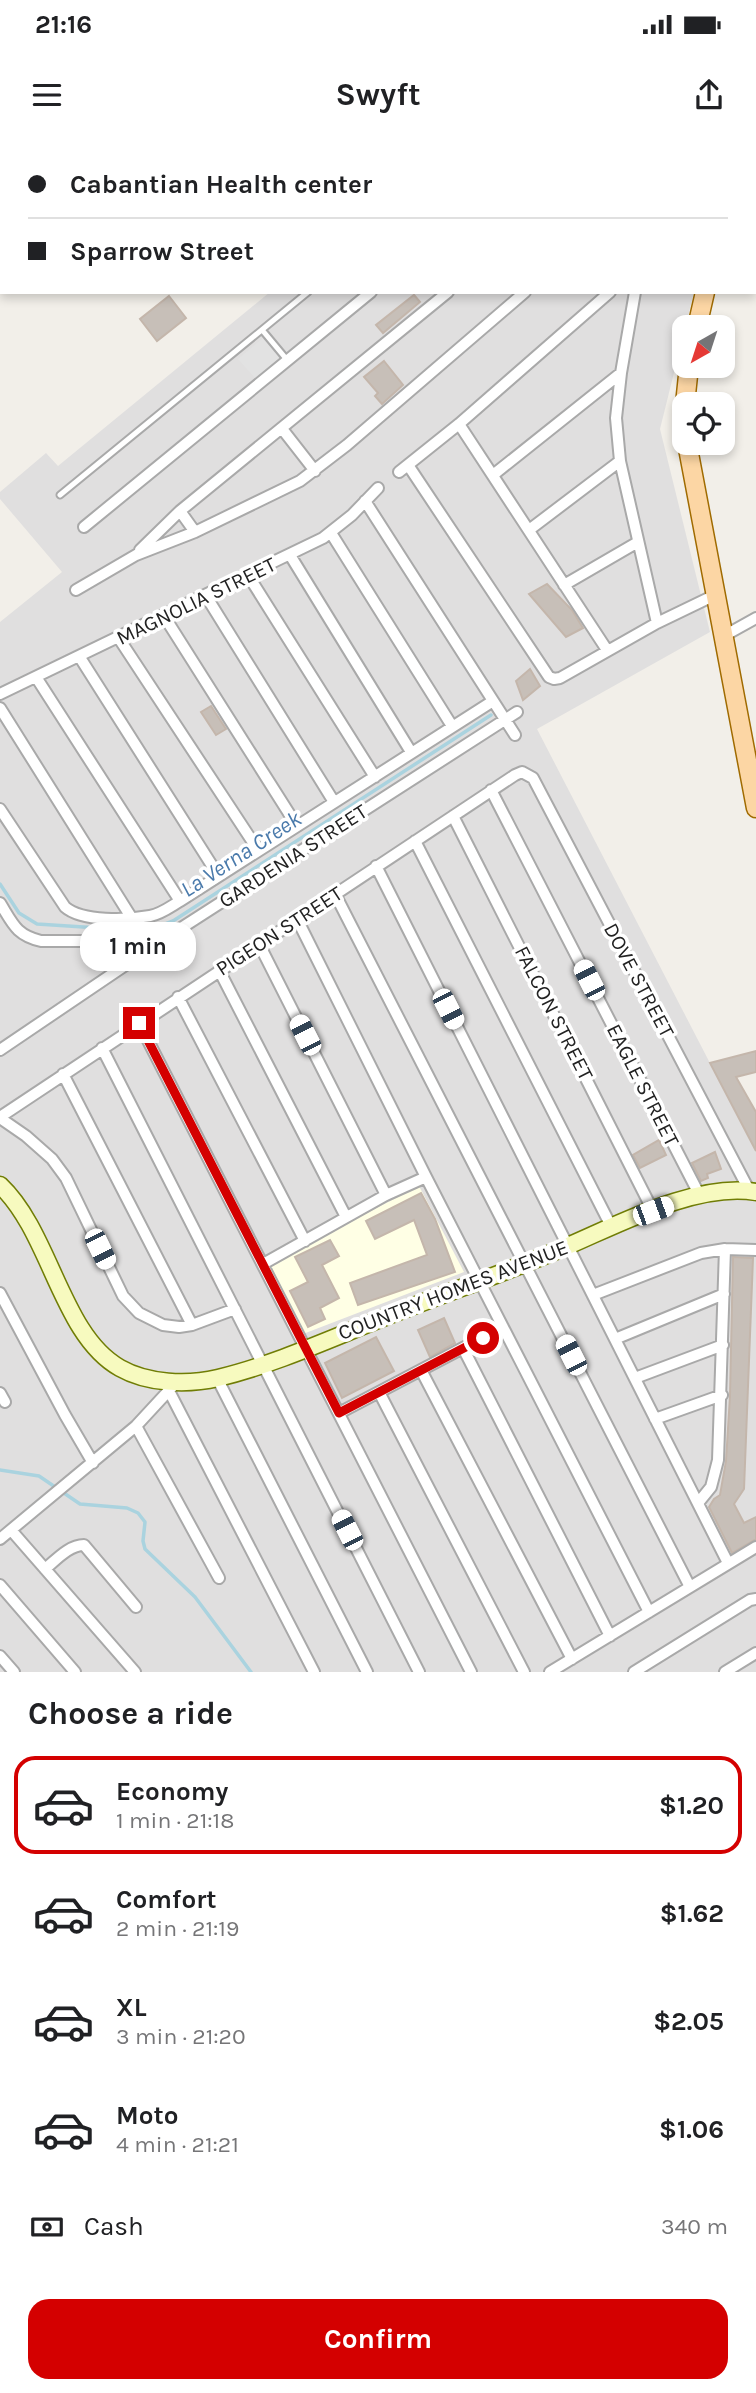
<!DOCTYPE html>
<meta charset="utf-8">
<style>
body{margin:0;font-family:Karla,sans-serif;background:#f6f6f6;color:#202124;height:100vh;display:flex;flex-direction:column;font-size:26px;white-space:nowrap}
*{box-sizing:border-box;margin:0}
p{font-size:23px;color:#757577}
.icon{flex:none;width:38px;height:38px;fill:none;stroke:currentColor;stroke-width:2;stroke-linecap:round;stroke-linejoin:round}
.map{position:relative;height:1532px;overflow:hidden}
.sheet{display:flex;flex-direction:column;background:#fff;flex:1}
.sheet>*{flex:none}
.top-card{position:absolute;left:0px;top:0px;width:756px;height:154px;box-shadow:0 4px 10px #0003;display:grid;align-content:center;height:154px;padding:0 28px;background:#fff}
.needle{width:46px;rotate:219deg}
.tools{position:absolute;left:672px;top:175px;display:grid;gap:14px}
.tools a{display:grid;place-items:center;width:63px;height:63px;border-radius:14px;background:#fff;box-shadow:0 4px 10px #0003;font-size:35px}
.end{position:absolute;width:32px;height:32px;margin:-16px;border:9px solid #d40000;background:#fff;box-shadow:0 0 0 4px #fff}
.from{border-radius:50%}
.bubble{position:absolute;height:49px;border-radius:21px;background:#fff;box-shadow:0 4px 10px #0003;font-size:23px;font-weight:700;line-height:49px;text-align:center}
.car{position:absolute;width:21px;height:42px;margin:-21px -10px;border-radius:9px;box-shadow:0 0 5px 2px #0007;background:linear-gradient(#fff 24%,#345 0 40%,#fff 0 76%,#345 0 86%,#fff 0)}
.top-card b{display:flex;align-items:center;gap:24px;height:66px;font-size:26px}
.top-card b+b{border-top:2px solid #e0e0e0}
.top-card i{width:18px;height:18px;background:#202124}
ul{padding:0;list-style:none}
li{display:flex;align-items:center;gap:21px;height:98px;margin:0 14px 10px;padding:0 14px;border:4px solid transparent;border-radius:21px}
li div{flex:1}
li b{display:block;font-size:26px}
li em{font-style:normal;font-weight:700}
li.active{border-color:#d40000}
li>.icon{width:63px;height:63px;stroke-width:1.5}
h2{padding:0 28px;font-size:32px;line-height:84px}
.pay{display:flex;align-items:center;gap:18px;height:77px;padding:0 28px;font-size:26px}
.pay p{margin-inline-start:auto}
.action{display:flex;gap:14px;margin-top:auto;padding:14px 28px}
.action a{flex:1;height:80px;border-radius:21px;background:#d40000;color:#fff;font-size:28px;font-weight:700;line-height:80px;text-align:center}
.status{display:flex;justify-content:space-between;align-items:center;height:49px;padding:0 35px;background:#fff;direction:ltr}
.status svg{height:19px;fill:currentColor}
header{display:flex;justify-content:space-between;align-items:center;height:91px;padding:0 28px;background:#fff;font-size:32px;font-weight:700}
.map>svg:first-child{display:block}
</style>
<div class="status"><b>21:16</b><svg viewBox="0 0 49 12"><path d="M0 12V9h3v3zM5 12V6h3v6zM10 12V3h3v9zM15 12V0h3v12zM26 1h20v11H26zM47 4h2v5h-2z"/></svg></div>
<header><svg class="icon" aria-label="menu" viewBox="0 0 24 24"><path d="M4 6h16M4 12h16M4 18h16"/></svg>Swyft<svg class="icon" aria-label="share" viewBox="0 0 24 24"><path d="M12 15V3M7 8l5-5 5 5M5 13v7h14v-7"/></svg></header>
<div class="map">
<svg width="756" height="1532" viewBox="0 0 756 1532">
<rect width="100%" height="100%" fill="#f2efe9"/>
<path fill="#e0dfdf" d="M375,0h312l2,2h-312z
M270,152h424l-34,137 50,203 -173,97 219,423v520h-756v-1050l62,-50 -62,-73v-7l46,-39 12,13z"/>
<path fill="#ffffe5" d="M419,1046l45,86 -161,62 -36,-69z"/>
<path fill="#e2e2e2" d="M263,198l18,21 -24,21 -19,-21z"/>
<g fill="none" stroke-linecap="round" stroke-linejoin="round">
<path stroke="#aad3df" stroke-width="3.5" d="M0,744l19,29 18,11 93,6 30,-4 13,-5 318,-206
M0,1330l39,6 41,28 47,4 11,5 7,9 -2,19 2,8 50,48 56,75"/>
</g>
<path fill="#c7bfb8" stroke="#c4b6ab" stroke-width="2" d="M414,155l6,7 -37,31 -7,-8z
M169,156l17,22 -29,23 -17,-22z
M384,221l19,24 -21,19 -7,-8 3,-3 -14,-16z
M547,444l25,26 11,18 -17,9 -37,-43z
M530,529l10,17 -17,14 -7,-19z
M211,566l15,23 -10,6 -15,-23z
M756,911v21l-20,5 20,35v39l-46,-88z
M659,1000l7,15 -26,13 -7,-13z
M715,1012l6,17 -14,5 1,4 -7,3 -9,-18z
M421,1053l14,26 20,53 -97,33 -8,-22 77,-28 -13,-35 -39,19 -9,-18z
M330,1100l9,16 -17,9 17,33 -19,10 5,11 -17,8 -18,-36 18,-9 -13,-25z
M733,1117l20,1 -9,231 -10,15 10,19 12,-6v22l-24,14 -23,-46 5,-8 6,-4 6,-34 4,-65z
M444,1178l11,25 -25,14 -12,-27z
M376,1197l18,34 -52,27 -17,-35z"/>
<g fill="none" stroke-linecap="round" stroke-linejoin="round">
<defs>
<path id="lane" d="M263,191l25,30
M60,355l248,-203"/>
<path id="street" d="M498,2l4,-2
M630,2l2,-2
M694,2v-2
M635,152l-14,81 -5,45 4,43 37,162
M459,284l148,226
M283,290l32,41
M408,325l141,212 5,2 6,-1 97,-55 58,-28
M399,332l60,-48 151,-132
M493,335l128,-102
M365,361l150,234
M180,371l15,21
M84,387l287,-235
M529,390l91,-69
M331,393l121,193
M140,410l40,-39 268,-219
M290,415l121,197
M248,435l127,202
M564,445l74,-43
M76,450l60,-35 59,-23 105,-51 47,-36 178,-153
M206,456l128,206
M164,476l133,210
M118,497l140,213
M722,497l34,-19
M79,516l139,219
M36,537l144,224
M0,554l323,-156 29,-23 26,-27
M0,568l131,209
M491,650l208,404
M0,669l65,98c17,15 63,13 85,9 11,-2 20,-9 30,-15l313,-200
M453,676l200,395
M415,701l196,385
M376,726l352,697
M335,754l355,693
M0,763c13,21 16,32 41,38h120
M297,779l129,258 223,435
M259,804l127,251
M219,830l127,247
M178,857l127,244
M139,883l332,649
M102,908l317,624
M0,910l161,-109 356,-229
M63,934l129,251
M0,977l515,-342 7,-3 11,6 216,412
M0,978l26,18 26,23 14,19 57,118 16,17 24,12 16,2 13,-2 43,-16
M263,1124l123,-69 40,-18
M0,1153l65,122 28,48
M593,1155l108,-42 24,-4 31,1
M615,1199l109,-45
M463,1208l147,288
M421,1230l151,289
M217,1238l150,294
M635,1238l88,-33
M169,1251l145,281
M379,1252l145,280
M0,1253l5,9
M339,1273l164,-86
M655,1279l67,-24
M136,1286l83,152
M698,1363l13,-16 7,-27 7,-211
M11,1390l124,142
M0,1399l136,-113 37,-40
M45,1429c11,-9 24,-24 39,-24l52,62
M0,1445l75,87
M0,1516l14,16
M550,1532l206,-125
M634,1532l116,-72 6,-1
M725,1532l31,-19"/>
<path id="secondary" d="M0,1045c51,48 61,150 120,183 28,16 68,17 98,10 58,-14 114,-40 170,-62 60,-24 123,-45 182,-71 53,-23 129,-63 186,-53"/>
<path id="primary" d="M743,2v-2
M697,187l8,-35
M685,264l4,-38
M687,303l69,365"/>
</defs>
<use href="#lane" stroke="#a9a9a9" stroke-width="9"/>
<use href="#street" stroke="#a9a9a9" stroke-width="14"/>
<use href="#secondary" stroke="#707d05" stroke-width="19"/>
<use href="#primary" stroke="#a06b00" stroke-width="21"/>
<use href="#lane" stroke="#fff" stroke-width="5"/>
<use href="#street" stroke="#fff" stroke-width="10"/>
<use href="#secondary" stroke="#f7fabf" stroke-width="16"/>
<use href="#primary" stroke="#fcd6a4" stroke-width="18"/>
</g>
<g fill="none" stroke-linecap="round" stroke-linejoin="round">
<path stroke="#d40000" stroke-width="9" d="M139,883l200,390 144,-75"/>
</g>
<g text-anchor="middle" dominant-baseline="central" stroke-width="7" stroke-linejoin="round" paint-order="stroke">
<g font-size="21" fill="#222" stroke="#fff">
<text transform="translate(196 461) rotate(-26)">MAGNOLIA STREET</text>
<text transform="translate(293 716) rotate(-33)">GARDENIA STREET</text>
<text transform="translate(279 791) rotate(-33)">PIGEON STREET</text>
<text transform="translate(639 840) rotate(62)">DOVE STREET</text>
<text transform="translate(554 873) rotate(63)">FALCON STREET</text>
<text transform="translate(643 945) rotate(63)">EAGLE STREET</text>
<text transform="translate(453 1150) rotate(-21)">COUNTRY HOMES AVENUE</text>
</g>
<g font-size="23" font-style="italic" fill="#4a7aab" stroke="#fff">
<text transform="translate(241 714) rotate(-33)">La Verna Creek</text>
</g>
</g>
</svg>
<div class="tools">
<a><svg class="needle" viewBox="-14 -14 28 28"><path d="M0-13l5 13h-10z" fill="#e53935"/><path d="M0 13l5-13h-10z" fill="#757577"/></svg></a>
<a><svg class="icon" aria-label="locate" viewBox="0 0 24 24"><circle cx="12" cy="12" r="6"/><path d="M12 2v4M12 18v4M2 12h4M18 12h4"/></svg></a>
</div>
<i class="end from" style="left:483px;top:1198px"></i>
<i class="end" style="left:139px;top:883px"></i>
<div class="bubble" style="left:80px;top:782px;width:116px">1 min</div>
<i class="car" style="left:589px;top:840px;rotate:333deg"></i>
<i class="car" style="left:448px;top:869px;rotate:153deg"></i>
<i class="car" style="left:305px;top:895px;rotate:333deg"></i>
<i class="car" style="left:653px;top:1071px;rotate:70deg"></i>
<i class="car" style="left:100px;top:1109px;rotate:154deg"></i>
<i class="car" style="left:571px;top:1215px;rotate:333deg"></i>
<i class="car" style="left:347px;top:1390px;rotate:333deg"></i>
<div class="top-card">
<b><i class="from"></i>Cabantian Health center</b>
<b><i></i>Sparrow Street</b>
</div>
</div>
<section class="sheet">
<h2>Choose a ride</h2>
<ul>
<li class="active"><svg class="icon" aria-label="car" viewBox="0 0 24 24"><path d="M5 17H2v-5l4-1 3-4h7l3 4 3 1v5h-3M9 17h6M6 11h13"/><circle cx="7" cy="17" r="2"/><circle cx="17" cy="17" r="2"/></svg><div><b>Economy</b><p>1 min · 21:18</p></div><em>$1.20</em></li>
<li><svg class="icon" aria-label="car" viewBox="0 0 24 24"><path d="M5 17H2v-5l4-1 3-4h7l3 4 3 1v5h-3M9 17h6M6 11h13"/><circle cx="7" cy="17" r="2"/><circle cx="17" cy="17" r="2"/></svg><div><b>Comfort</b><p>2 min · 21:19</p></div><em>$1.62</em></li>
<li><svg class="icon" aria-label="car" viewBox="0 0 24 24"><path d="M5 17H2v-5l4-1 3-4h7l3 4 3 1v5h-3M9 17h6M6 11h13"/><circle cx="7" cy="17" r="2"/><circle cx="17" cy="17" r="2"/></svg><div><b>XL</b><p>3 min · 21:20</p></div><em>$2.05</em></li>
<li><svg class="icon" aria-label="car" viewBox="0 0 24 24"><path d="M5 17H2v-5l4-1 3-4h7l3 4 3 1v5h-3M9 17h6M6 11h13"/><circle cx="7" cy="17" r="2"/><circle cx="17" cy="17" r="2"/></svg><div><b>Moto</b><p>4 min · 21:21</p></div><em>$1.06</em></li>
</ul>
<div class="pay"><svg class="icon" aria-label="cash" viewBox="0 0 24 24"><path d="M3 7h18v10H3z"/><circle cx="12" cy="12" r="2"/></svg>Cash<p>340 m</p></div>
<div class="action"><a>Confirm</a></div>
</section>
